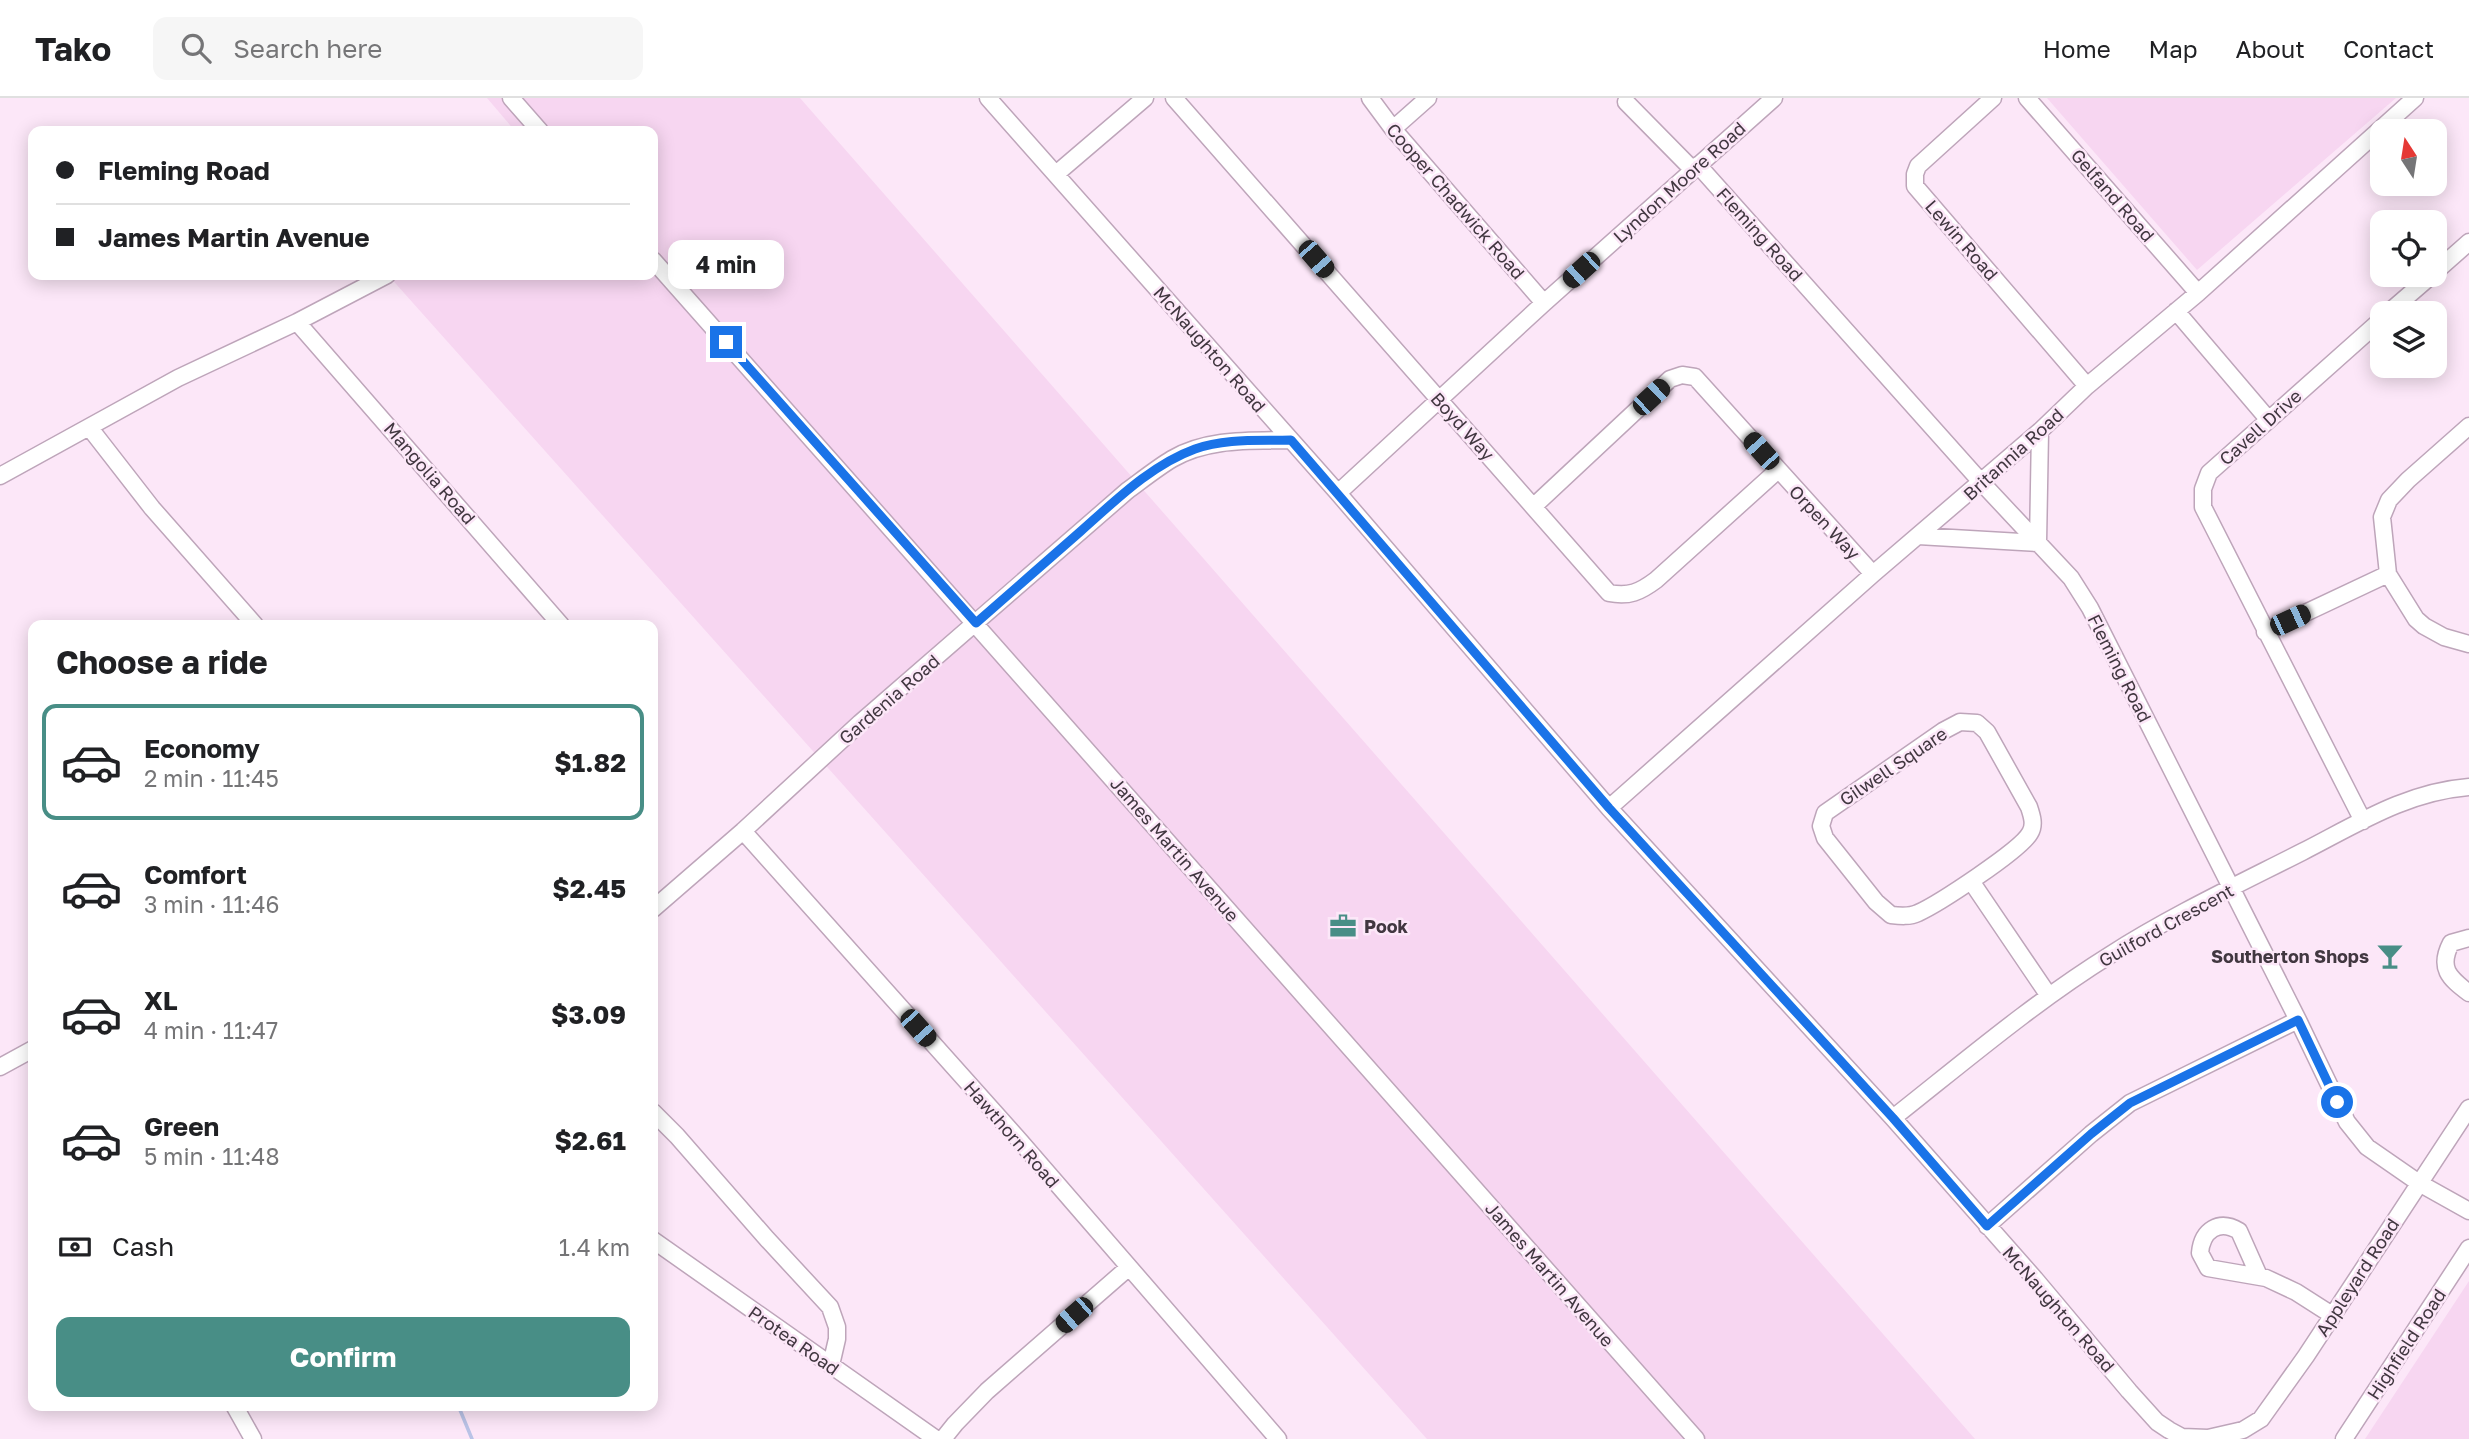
<!DOCTYPE html>
<meta charset="utf-8">
<style>
body{margin:0;font-family:"Golos Text",sans-serif;background:#f6f6f6;color:#202124;height:100vh;display:flex;flex-direction:column;font-size:26px;white-space:nowrap}
*{box-sizing:border-box;margin:0}
p{font-size:23px;color:#757577}
.icon{flex:none;width:38px;height:38px;fill:none;stroke:currentColor;stroke-width:2;stroke-linecap:round;stroke-linejoin:round}
.map{position:relative;flex:1;overflow:hidden}
.side{position:absolute;left:28px;top:522px;width:630px;height:791px;display:flex;flex-direction:column;background:#fff;border-radius:14px;box-shadow:0 4px 18px #0003}
.side>*{flex:none}
.top-card{position:absolute;left:28px;top:28px;width:630px;height:154px;border-radius:14px;box-shadow:0 4px 18px #0003;display:grid;align-content:center;height:154px;padding:0 28px;background:#fff}
.needle{width:46px;rotate:348deg}
.fabs{position:absolute;left:2370px;top:21px;display:grid;gap:14px}
.fabs a{display:grid;place-items:center;width:77px;height:77px;border-radius:14px;background:#fff;box-shadow:0 4px 18px #0003;font-size:35px}
.end{position:absolute;width:32px;height:32px;margin:-16px;border:9px solid #1a73e8;background:#fff;box-shadow:0 0 0 4px #fff}
.from{border-radius:50%}
.bubble{position:absolute;height:49px;border-radius:14px;background:#fff;box-shadow:0 4px 18px #0003;font-size:23px;font-weight:700;line-height:49px;text-align:center}
.car{position:absolute;width:21px;height:42px;margin:-21px -10px;border-radius:9px;box-shadow:0 0 5px 2px #0007;background:linear-gradient(#222 24%,#8ab4d8 0 40%,#222 0 76%,#8ab4d8 0 86%,#222 0)}
.top-card b{display:flex;align-items:center;gap:24px;height:66px;font-size:26px}
.top-card b+b{border-top:2px solid #e0e0e0}
.top-card i{width:18px;height:18px;background:#202124}
ul{padding:0;list-style:none}
li{display:flex;align-items:center;gap:21px;height:116px;margin:0 14px 10px;padding:0 14px;border:4px solid transparent;border-radius:14px}
li div{flex:1}
li b{display:block;font-size:26px}
li em{font-style:normal;font-weight:700}
li.current{border-color:#488e86}
li>.icon{width:63px;height:63px;stroke-width:1.5}
h2{padding:0 28px;font-size:32px;line-height:84px}
.pay{display:flex;align-items:center;gap:18px;height:77px;padding:0 28px;font-size:26px}
.pay p{margin-inline-start:auto}
.action{display:flex;gap:14px;margin-top:auto;padding:14px 28px}
.action a{flex:1;height:80px;border-radius:14px;background:#488e86;color:#fff;font-size:28px;font-weight:700;line-height:80px;text-align:center}
header{display:flex;align-items:center;gap:42px;box-sizing:border-box;height:98px;padding:0 35px;background:#fff;border-bottom:2px solid #e0e0e0}
header strong{font-size:33px}
nav{display:flex;gap:38px;margin-inline-start:auto;font-size:24px}
.search{width:490px;height:63px;background:#f6f6f6;display:flex;align-items:center;gap:18px;box-sizing:border-box;padding:0 24px;border-radius:14px;color:#757577;font-size:26px}
.map>svg:first-child{display:block}
</style>
<header>
<strong>Tako</strong>
<div class="search"><svg class="icon" aria-label="search" viewBox="0 0 24 24"><circle cx="10" cy="10" r="6"/><path d="M15 15l6 6"/></svg>Search here</div>
<nav><a>Home</a><a>Map</a><a>About</a><a>Contact</a></nav>
</header>
<div class="map">
<svg width="2469" height="1341" viewBox="0 0 2469 1341">
<rect width="100%" height="100%" fill="#fce7f8"/>
<path fill="#f7d6f1" d="M487,0h313l1175,1341h-548l-1039,-1164h265v-144h-138z
M2047,0h349l-199,172z
M2469,1183v158h-104z"/>
<g fill="none" stroke-linecap="round" stroke-linejoin="round">
<path stroke="#bac3e7" stroke-width="3.5" d="M458,1307l14,34"/>
<defs>
<path id="minor" d="M511,0l29,33
M988,0l350,395 271,315 284,310 142,161 94,112 28,31 12,8 13,7 26,1 35,-8 18,-11 45,-63 163,-248
M1174,0l435,495c20,4 31,-1 47,-13l122,-110
M1370,0l23,31 151,174
M1993,0l-75,68 -3,8v12l172,200
M2027,0l171,195
M1626,4l67,68
M1393,31l35,-31
M1698,67l284,318 89,95 19,30 208,412 49,102 20,25 52,36 50,28
M1056,76l89,-76
M653,162l1043,1179
M2434,175l35,-31
M2176,213l92,108
M2388,215l44,-38
M297,224l264,303
M2469,328l-61,54 -19,20 -7,17 6,57 28,45 8,7 20,11 25,7
M89,329l63,81 103,117
M0,378l178,-98 119,-56 90,-47
M1338,395l206,-190 230,-205
M1534,408l136,-127 12,-4 13,2 178,197
M1918,438l120,7 2,-112
M2265,534l123,-58
M1960,624l17,1 10,9 42,75c3,9 6,18 1,26 -9,17 -92,71 -112,80 -8,4 -18,3 -27,2l-15,-13 -51,-64 -4,-12 4,-13 118,-82z
M1609,710l264,-234 167,-143 47,-45 111,-93 217,-195
M2363,723l-160,-314v-18l6,-16 173,-154
M743,733l277,310 258,298
M1971,783l78,115
M653,811l90,-78 117,-108 267,-232c15,-11 30,-23 45,-32 36,-21 79,-18 119,-19
M2469,840l-18,5c-13,25 -2,35 18,50
M0,969l33,-18
M653,1014l24,24 90,103 63,68 7,20v12l-6,26
M1893,1020c71,-56 140,-115 217,-163 59,-38 129,-71 192,-103 55,-28 104,-60 167,-65
M1987,1128l104,-92 39,-31 168,-83
M653,1142l283,199
M2259,1178l-20,-45c-20,-12 -37,-1 -39,22l8,15 58,10 30,14 36,23
M234,1307l19,34
M943,1341l12,-15 32,-33 141,-123
M2344,1341l125,-191"/>
</defs>
<use href="#minor" stroke="#bea5ba" stroke-width="19"/>
<use href="#minor" stroke="#fff" stroke-width="16"/>
</g>
<g fill="none" stroke-linecap="round" stroke-linejoin="round">
<path stroke="#1a73e8" stroke-width="9" d="M726,244l250,281c35,-31 70,-61 105,-92 34,-30 70,-66 114,-82 30,-11 65,-8 96,-9l318,368 284,310 94,108 104,-92 39,-31 168,-83 39,82"/>
</g>
<defs>
<symbol id="office-bare" viewBox="-9 -9 18 18"><path d="M-6-3h4V-5.5h4V-3h4V5H-6ZM-1-4.5V-3h2v-1.5ZM-6 0V1H6V0Z" fill="#488e86" stroke="#fce7f8" stroke-width="2.5" paint-order="stroke"/></symbol>
<symbol id="bar-bare" viewBox="-9 -9 18 18"><path d="M-6-5H6L.8 .8V4.5H3.5V6h-7V4.5H-.8V.8Z" fill="#488e86" stroke="#fce7f8" stroke-width="2.5" paint-order="stroke"/></symbol>
</defs>
<g fill-rule="evenodd">
<use href="#office-bare" x="1324" y="809" width="38" height="38"/>
<use href="#bar-bare" x="2371" y="839" width="38" height="38"/>
</g>
<g text-anchor="middle" dominant-baseline="central" stroke-width="5" stroke-linejoin="round" paint-order="stroke">
<g font-size="18" fill="#413740" stroke="#fce7f8">
<text transform="translate(1679 84) rotate(-42)">Lyndon Moore Road</text>
<text transform="translate(2113 97) rotate(49)">Gelfand Road</text>
<text transform="translate(1456 103) rotate(49)">Cooper Chadwick Road</text>
<text transform="translate(1760 136) rotate(48)">Fleming Road</text>
<text transform="translate(1962 142) rotate(49)">Lewin Road</text>
<text transform="translate(1210 251) rotate(49)">McNaughton Road</text>
<text transform="translate(1463 328) rotate(48)">Boyd Way</text>
<text transform="translate(2260 329) rotate(-42)">Cavell Drive</text>
<text transform="translate(2013 356) rotate(-42)">Britannia Road</text>
<text transform="translate(430 375) rotate(49)">Mangolia Road</text>
<text transform="translate(1825 424) rotate(47)">Orpen Way</text>
<text transform="translate(2120 570) rotate(63)">Fleming Road</text>
<text transform="translate(889 601) rotate(-41)">Gardenia Road</text>
<text transform="translate(1893 668) rotate(-34)">Gilwell Square</text>
<text transform="translate(1175 751) rotate(49)">James Martin Avenue</text>
<text transform="translate(2166 827) rotate(-29)">Guilford Crescent</text>
<text transform="translate(1012 1036) rotate(49)">Hawthorn Road</text>
<text transform="translate(1550 1176) rotate(49)">James Martin Avenue</text>
<text transform="translate(2357 1179) rotate(-57)">Appleyard Road</text>
<text transform="translate(2059 1211) rotate(49)">McNaughton Road</text>
<text transform="translate(794 1242) rotate(35)">Protea Road</text>
<text transform="translate(2406 1246) rotate(-57)">Highfield Road</text>
</g>
<g font-size="18" font-weight="bold" fill="#413740" stroke="#fce7f8" text-anchor="start">
<text x="1364" y="828">Pook</text>
<text x="2369" y="858" text-anchor="end">Southerton Shops</text>
</g>
</g>
</svg>
<div class="fabs">
<a><svg class="needle" viewBox="-14 -14 28 28"><path d="M0-13l5 13h-10z" fill="#e53935"/><path d="M0 13l5-13h-10z" fill="#757577"/></svg></a>
<a><svg class="icon" aria-label="locate" viewBox="0 0 24 24"><circle cx="12" cy="12" r="6"/><path d="M12 2v4M12 18v4M2 12h4M18 12h4"/></svg></a>
<a><svg class="icon" aria-label="layers" viewBox="0 0 24 24"><path d="M12 4l9 5-9 5-9-5zM3 14l9 5 9-5"/></svg></a>
</div>
<i class="end from" style="left:2337px;top:1004px"></i>
<i class="end" style="left:726px;top:244px"></i>
<div class="bubble" style="left:668px;top:142px;width:116px">4 min</div>
<i class="car" style="left:1316px;top:161px;rotate:139deg"></i>
<i class="car" style="left:1581px;top:172px;rotate:228deg"></i>
<i class="car" style="left:1651px;top:299px;rotate:47deg"></i>
<i class="car" style="left:1761px;top:353px;rotate:318deg"></i>
<i class="car" style="left:2290px;top:522px;rotate:65deg"></i>
<i class="car" style="left:918px;top:930px;rotate:138deg"></i>
<i class="car" style="left:1074px;top:1217px;rotate:229deg"></i>
<div class="top-card">
<b><i class="from"></i>Fleming Road</b>
<b><i></i>James Martin Avenue</b>
</div>
<section class="side">
<h2>Choose a ride</h2>
<ul>
<li class="current"><svg class="icon" aria-label="car" viewBox="0 0 24 24"><path d="M5 17H2v-5l4-1 3-4h7l3 4 3 1v5h-3M9 17h6M6 11h13"/><circle cx="7" cy="17" r="2"/><circle cx="17" cy="17" r="2"/></svg><div><b>Economy</b><p>2 min · 11:45</p></div><em>$1.82</em></li>
<li><svg class="icon" aria-label="car" viewBox="0 0 24 24"><path d="M5 17H2v-5l4-1 3-4h7l3 4 3 1v5h-3M9 17h6M6 11h13"/><circle cx="7" cy="17" r="2"/><circle cx="17" cy="17" r="2"/></svg><div><b>Comfort</b><p>3 min · 11:46</p></div><em>$2.45</em></li>
<li><svg class="icon" aria-label="car" viewBox="0 0 24 24"><path d="M5 17H2v-5l4-1 3-4h7l3 4 3 1v5h-3M9 17h6M6 11h13"/><circle cx="7" cy="17" r="2"/><circle cx="17" cy="17" r="2"/></svg><div><b>XL</b><p>4 min · 11:47</p></div><em>$3.09</em></li>
<li><svg class="icon" aria-label="car" viewBox="0 0 24 24"><path d="M5 17H2v-5l4-1 3-4h7l3 4 3 1v5h-3M9 17h6M6 11h13"/><circle cx="7" cy="17" r="2"/><circle cx="17" cy="17" r="2"/></svg><div><b>Green</b><p>5 min · 11:48</p></div><em>$2.61</em></li>
</ul>
<div class="pay"><svg class="icon" aria-label="cash" viewBox="0 0 24 24"><path d="M3 7h18v10H3z"/><circle cx="12" cy="12" r="2"/></svg>Cash<p>1.4 km</p></div>
<div class="action"><a>Confirm</a></div>
</section>
</div>
